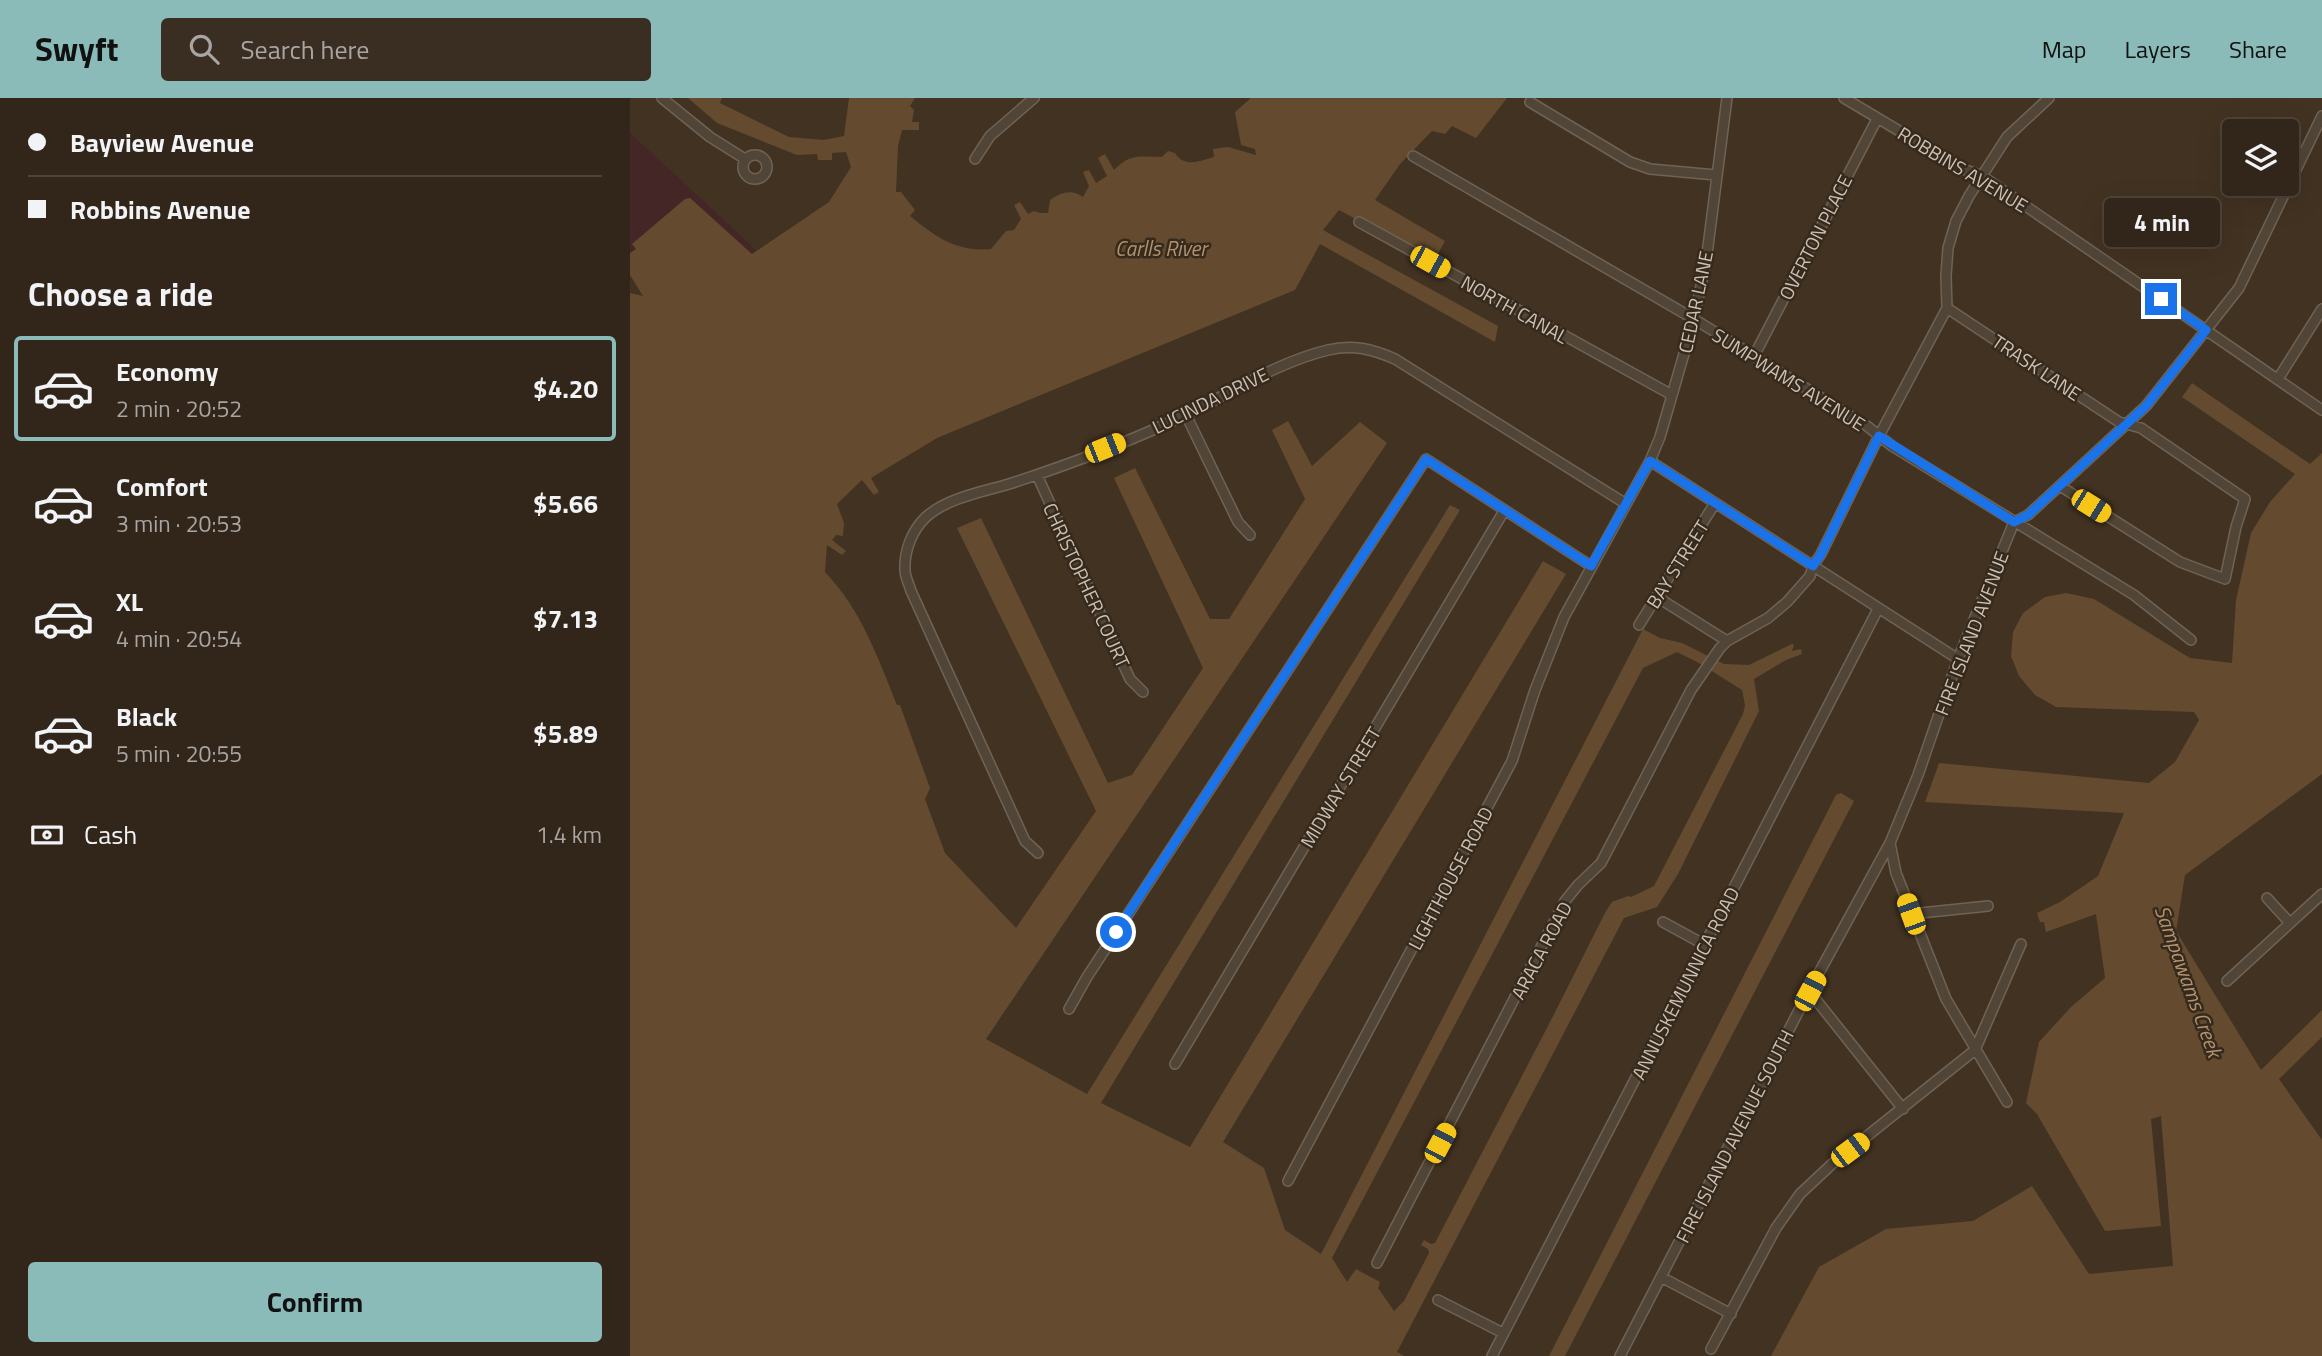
<!DOCTYPE html>
<meta charset="utf-8">
<style>
body{margin:0;font-family:"Titillium Web",sans-serif;background:#3a2e23;color:#f1f3f6;height:100vh;display:flex;flex-direction:column;font-size:26px;white-space:nowrap}
*{box-sizing:border-box;margin:0}
p{font-size:23px;color:#a8a5a2}
.icon{flex:none;width:38px;height:38px;fill:none;stroke:currentColor;stroke-width:2;stroke-linecap:round;stroke-linejoin:round}
.map{position:relative;flex:1;overflow:hidden}
.details{display:flex;flex-direction:column;background:#32261a;width:630px}
.details>*{flex:none}
.guide{display:grid;align-content:center;height:154px;padding:0 28px;background:#32261a}
.controls{position:absolute;left:1592px;top:21px;display:grid;gap:14px}
.controls a{display:grid;place-items:center;width:77px;height:77px;border-radius:7px;background:#32261a;box-shadow:0 7px 28px #0002,0 0 0 2px #4d4339;font-size:35px}
.end{position:absolute;width:32px;height:32px;margin:-16px;border:9px solid #1a73e8;background:#fff;box-shadow:0 0 0 4px #fff}
.from{border-radius:50%}
.bubble{position:absolute;height:49px;border-radius:7px;background:#32261a;box-shadow:0 7px 28px #0002,0 0 0 2px #4d4339;font-size:23px;font-weight:700;line-height:49px;text-align:center}
.car{position:absolute;width:21px;height:42px;margin:-21px -10px;border-radius:9px;box-shadow:0 0 5px 2px #0007;background:linear-gradient(#f5c518 24%,#345 0 40%,#f5c518 0 76%,#345 0 86%,#f5c518 0)}
.guide b{display:flex;align-items:center;gap:24px;height:66px;font-size:26px}
.guide b+b{border-top:2px solid #4d4339}
.guide i{width:18px;height:18px;background:#f1f3f6}
ul{padding:0;list-style:none}
li{display:flex;align-items:center;gap:21px;height:105px;margin:0 14px 10px;padding:0 14px;border:4px solid transparent;border-radius:7px}
li div{flex:1}
li b{display:block;font-size:26px}
li em{font-style:normal;font-weight:700}
li.active{border-color:#8bbbb9}
li>.icon{width:63px;height:63px;stroke-width:1.5}
h2{padding:0 28px;font-size:32px;line-height:84px}
.pay{display:flex;align-items:center;gap:18px;height:77px;padding:0 28px;font-size:26px}
.pay p{margin-inline-start:auto}
.cta{display:flex;gap:14px;margin-top:auto;padding:14px 28px}
.cta a{flex:1;height:80px;border-radius:7px;background:#8bbbb9;color:#111;font-size:28px;font-weight:700;line-height:80px;text-align:center}
header{display:flex;align-items:center;gap:42px;box-sizing:border-box;height:98px;padding:0 35px;background:#8bbbb9;color:#111}
header strong{font-size:33px}
nav{display:flex;gap:38px;margin-inline-start:auto;font-size:24px}
.search{width:490px;height:63px;background:#3a2e23;display:flex;align-items:center;gap:18px;box-sizing:border-box;padding:0 24px;border-radius:7px;color:#a8a5a2;font-size:26px}
main{display:flex;flex:1;min-height:0}
.map>svg:first-child{display:block}
</style>
<header>
<strong>Swyft</strong>
<div class="search"><svg class="icon" aria-label="search" viewBox="0 0 24 24"><circle cx="10" cy="10" r="6"/><path d="M15 15l6 6"/></svg>Search here</div>
<nav><a>Map</a><a>Layers</a><a>Share</a></nav>
</header>
<main>
<section class="details">
<div class="guide">
<b><i class="from"></i>Bayview Avenue</b>
<b><i></i>Robbins Avenue</b>
</div>
<h2>Choose a ride</h2>
<ul>
<li class="active"><svg class="icon" aria-label="car" viewBox="0 0 24 24"><path d="M5 17H2v-5l4-1 3-4h7l3 4 3 1v5h-3M9 17h6M6 11h13"/><circle cx="7" cy="17" r="2"/><circle cx="17" cy="17" r="2"/></svg><div><b>Economy</b><p>2 min · 20:52</p></div><em>$4.20</em></li>
<li><svg class="icon" aria-label="car" viewBox="0 0 24 24"><path d="M5 17H2v-5l4-1 3-4h7l3 4 3 1v5h-3M9 17h6M6 11h13"/><circle cx="7" cy="17" r="2"/><circle cx="17" cy="17" r="2"/></svg><div><b>Comfort</b><p>3 min · 20:53</p></div><em>$5.66</em></li>
<li><svg class="icon" aria-label="car" viewBox="0 0 24 24"><path d="M5 17H2v-5l4-1 3-4h7l3 4 3 1v5h-3M9 17h6M6 11h13"/><circle cx="7" cy="17" r="2"/><circle cx="17" cy="17" r="2"/></svg><div><b>XL</b><p>4 min · 20:54</p></div><em>$7.13</em></li>
<li><svg class="icon" aria-label="car" viewBox="0 0 24 24"><path d="M5 17H2v-5l4-1 3-4h7l3 4 3 1v5h-3M9 17h6M6 11h13"/><circle cx="7" cy="17" r="2"/><circle cx="17" cy="17" r="2"/></svg><div><b>Black</b><p>5 min · 20:55</p></div><em>$5.89</em></li>
</ul>
<div class="pay"><svg class="icon" aria-label="cash" viewBox="0 0 24 24"><path d="M3 7h18v10H3z"/><circle cx="12" cy="12" r="2"/></svg>Cash<p>1.4 km</p></div>
<div class="cta"><a>Confirm</a></div>
</section>
<div class="map">
<svg width="1692" height="1258" viewBox="0 0 1692 1258">
<rect width="100%" height="100%" fill="#423222"/>
<path fill="#432625" d="M0,35l124,115 2,3 -5,3 -119,-9 4,4 -6,4z"/>
<path fill="#644b2f" fill-rule="evenodd" d="M58,0h34l-2,5 69,34 35,3 20,-4 5,-38h66l-5,8 4,4 -2,12h7v8h-17l-4,16 -2,46h5l14,18 -5,6c26,21 46,36 81,33l15,-18 8,-1 7,-11 -7,-14 6,-3 8,12 6,-3 6,2h8l2,-13c12,-8 21,-11 33,-3l6,-11 -6,-14 6,-2 7,13 11,-7 -9,-18 7,-4 9,16c17,-17 25,-13 48,-13l6,-6 7,2c9,15 25,8 39,4l-1,-8 15,-2 28,8 -1,-6 -14,-4 -6,-33 16,-14h256l-31,40 -24,-12 -7,8 -13,-3 -32,33 -25,36 70,41 -11,20 -95,-51 -16,20 175,96 -3,16 -175,-98 -25,46 -358,148 -66,40 8,14 -5,3 -12,-15 -25,24 7,19 -1,13 -7,-1 -4,5 14,11 -4,4 -15,-10 -2,27c37,39 52,84 72,133h3l30,83 -5,11 20,54 71,75 80,-117 -139,-283 24,-10 127,265 24,-8 71,-107 -89,-190 21,-10 75,151h19l76,-120 -33,-69 16,-9 24,45 48,-44 27,21 -401,596 101,55 363,-589 10,5 -359,593 89,44 353,-586 23,13 -343,568 41,26 21,62 36,24 322,-625 17,9 22,5 42,21 25,1 43,-21 2,1 -2,6 9,-2 1,5 -16,6 -32,19 5,32 -81,163 -21,33 -33,11 -227,434 7,4h-774v-1063l13,3 -13,-21v-22l6,-4 -4,-5 53,-45 5,-1 62,56 77,-52 22,-35 -5,-15 -14,1v7h-14l-1,-6 -20,1 -80,-32zM1047,554l22,11 43,27 3,15 -2,9 -89,172 -23,11 -3,-1 -16,6 -6,9 -58,115 -113,217 -4,1 -7,-4 -3,5 7,4 1,4 -25,48 -10,10 -16,-23 2,-6 -24,-13 -9,13 -15,-24 311,-590z
M1562,285l118,81 12,-11v321l-137,101 -9,56 85,139 61,-60v27l-43,42 43,61v216h-551l48,-89 67,-38 87,-8 59,-35 57,88 84,-8 -12,-150 -10,3 10,107 -56,5 -68,-117 -11,-11 13,-61 32,-35 34,-29 -9,-64 -50,18 -2,-10h-4l-3,-9 23,-11 38,-26 26,-63 -199,-11 14,-39 210,20 26,-21 24,-42 -5,-8 -138,-5 -21,-12 -16,-19 -8,-20 2,-24 10,-19 22,-16 21,-4 28,6 96,59 42,5 4,-63 15,-67 19,-31 25,-28 -113,-77z
M1211,695l13,8 -289,555h-16l287,-561z"/>
<g fill="none" stroke-linecap="round" stroke-linejoin="round">
<defs>
<path id="street" d="M32,0l48,39 35,22
M1214,0l119,71 19,7 340,234
M900,4l100,60 20,7 66,6
M113 69a12 12 0 1 1 24 0a12 12 0 1 1-24 0Z
M783,58l281,163 173,107 25,20 242,149 57,45
M345,61l15,-23 44,-38
M729,124l313,173
M1317,210l172,114 22,6 104,71 -9,28 -11,52 -45,-17 -120,-76
M1124,258l123,-237
M1648,281l44,-70
M556,317l52,107 12,13
M1020,363l308,198
M407,377l93,204 13,13
M1027,499l70,44
M1009,527l76,-122
M408,755l-13,-12 -114,-250c-2,-7 -6,-14 -6,-21 -1,-19 7,-40 21,-53 21,-19 56,-25 83,-33 59,-19 124,-44 179,-70 46,-23 90,-52 140,-64 25,-6 44,-1 67,9l231,145
M1637,800l22,24
M1281,816l77,-8
M1033,824l42,23
M1597,883l95,-87
M1179,893l94,118
M439,911l18,-32 339,-518 165,107
M545,966l329,-553
M1377,1004l-61,-103 -50,-126 -6,-30 28,-68 40,-116 56,-137 14,-7 118,-109 93,-118 83,-172
M658,1083l224,-420 23,-71 29,-73 86,-156 10,-24 34,-118 12,-57 21,-164
M747,1165l188,-362 13,-16 23,-22 90,-173 29,-42 7,-7 41,-23 19,-16 23,-26 3,-10 8,-12 58,-118 68,-128 -1,-32 2,-28 8,-27 13,-25 38,-59 42,-39
M1031,1179l70,37
M808,1202l65,33
M1081,1251l65,-121 24,-34 32,-30 143,-114 46,-106
M862,1258l386,-747
M990,1258l189,-365 81,-148"/>
</defs>
<use href="#street" stroke="#6f6355" stroke-width="12"/>
<use href="#street" stroke="#514537" stroke-width="9"/>
</g>
<g fill="none" stroke-linecap="round" stroke-linejoin="round">
<path stroke="#1a73e8" stroke-width="9" d="M486,834l310,-473 165,107 59,-105 163,105 8,-12 58,-118 135,86 14,-7 118,-109 60,-76 -45,-31"/>
</g>
<g text-anchor="middle" dominant-baseline="central" stroke-width="5" stroke-linejoin="round" paint-order="stroke">
<g font-size="19" fill="#ccc1b4" stroke="#362a1c">
<text transform="translate(1333 71) rotate(31)">ROBBINS AVENUE</text>
<text transform="translate(1185 139) rotate(-63)">OVERTON PLACE</text>
<text transform="translate(1065 204) rotate(-78)">CEDAR LANE</text>
<text transform="translate(885 211) rotate(29)">NORTH CANAL</text>
<text transform="translate(1407 269) rotate(34)">TRASK LANE</text>
<text transform="translate(1159 281) rotate(32)">SUMPWAMS AVENUE</text>
<text transform="translate(580 302) rotate(-26)">LUCINDA DRIVE</text>
<text transform="translate(1047 466) rotate(-58)">BAY STREET</text>
<text transform="translate(457 487) rotate(65)">CHRISTOPHER COURT</text>
<text transform="translate(1341 535) rotate(-69)">FIRE ISLAND AVENUE</text>
<text transform="translate(710 689) rotate(-59)">MIDWAY STREET</text>
<text transform="translate(820 780) rotate(-62)">LIGHTHOUSE ROAD</text>
<text transform="translate(911 852) rotate(-62)">ARACA ROAD</text>
<text transform="translate(1055 885) rotate(-63)">ANNUSKEMUNNICA ROAD</text>
<text transform="translate(1104 1038) rotate(-63)">FIRE ISLAND AVENUE SOUTH</text>
</g>
<g font-size="21" font-style="italic" fill="#b29270" stroke="#362a1c">
<text x="531" y="150">Carlls River</text>
<text transform="translate(1559 883) rotate(70)">Sampawams Creek</text>
</g>
</g>
</svg>
<div class="controls">
<a><svg class="icon" aria-label="layers" viewBox="0 0 24 24"><path d="M12 4l9 5-9 5-9-5zM3 14l9 5 9-5"/></svg></a>
</div>
<i class="end from" style="left:486px;top:834px"></i>
<i class="end" style="left:1531px;top:201px"></i>
<div class="bubble" style="left:1474px;top:100px;width:116px">4 min</div>
<i class="car" style="left:800px;top:164px;rotate:119deg"></i>
<i class="car" style="left:475px;top:350px;rotate:68deg"></i>
<i class="car" style="left:1461px;top:408px;rotate:122deg"></i>
<i class="car" style="left:1281px;top:816px;rotate:340deg"></i>
<i class="car" style="left:1180px;top:893px;rotate:28deg"></i>
<i class="car" style="left:810px;top:1045px;rotate:28deg"></i>
<i class="car" style="left:1220px;top:1052px;rotate:53deg"></i>
</div>
</main>
